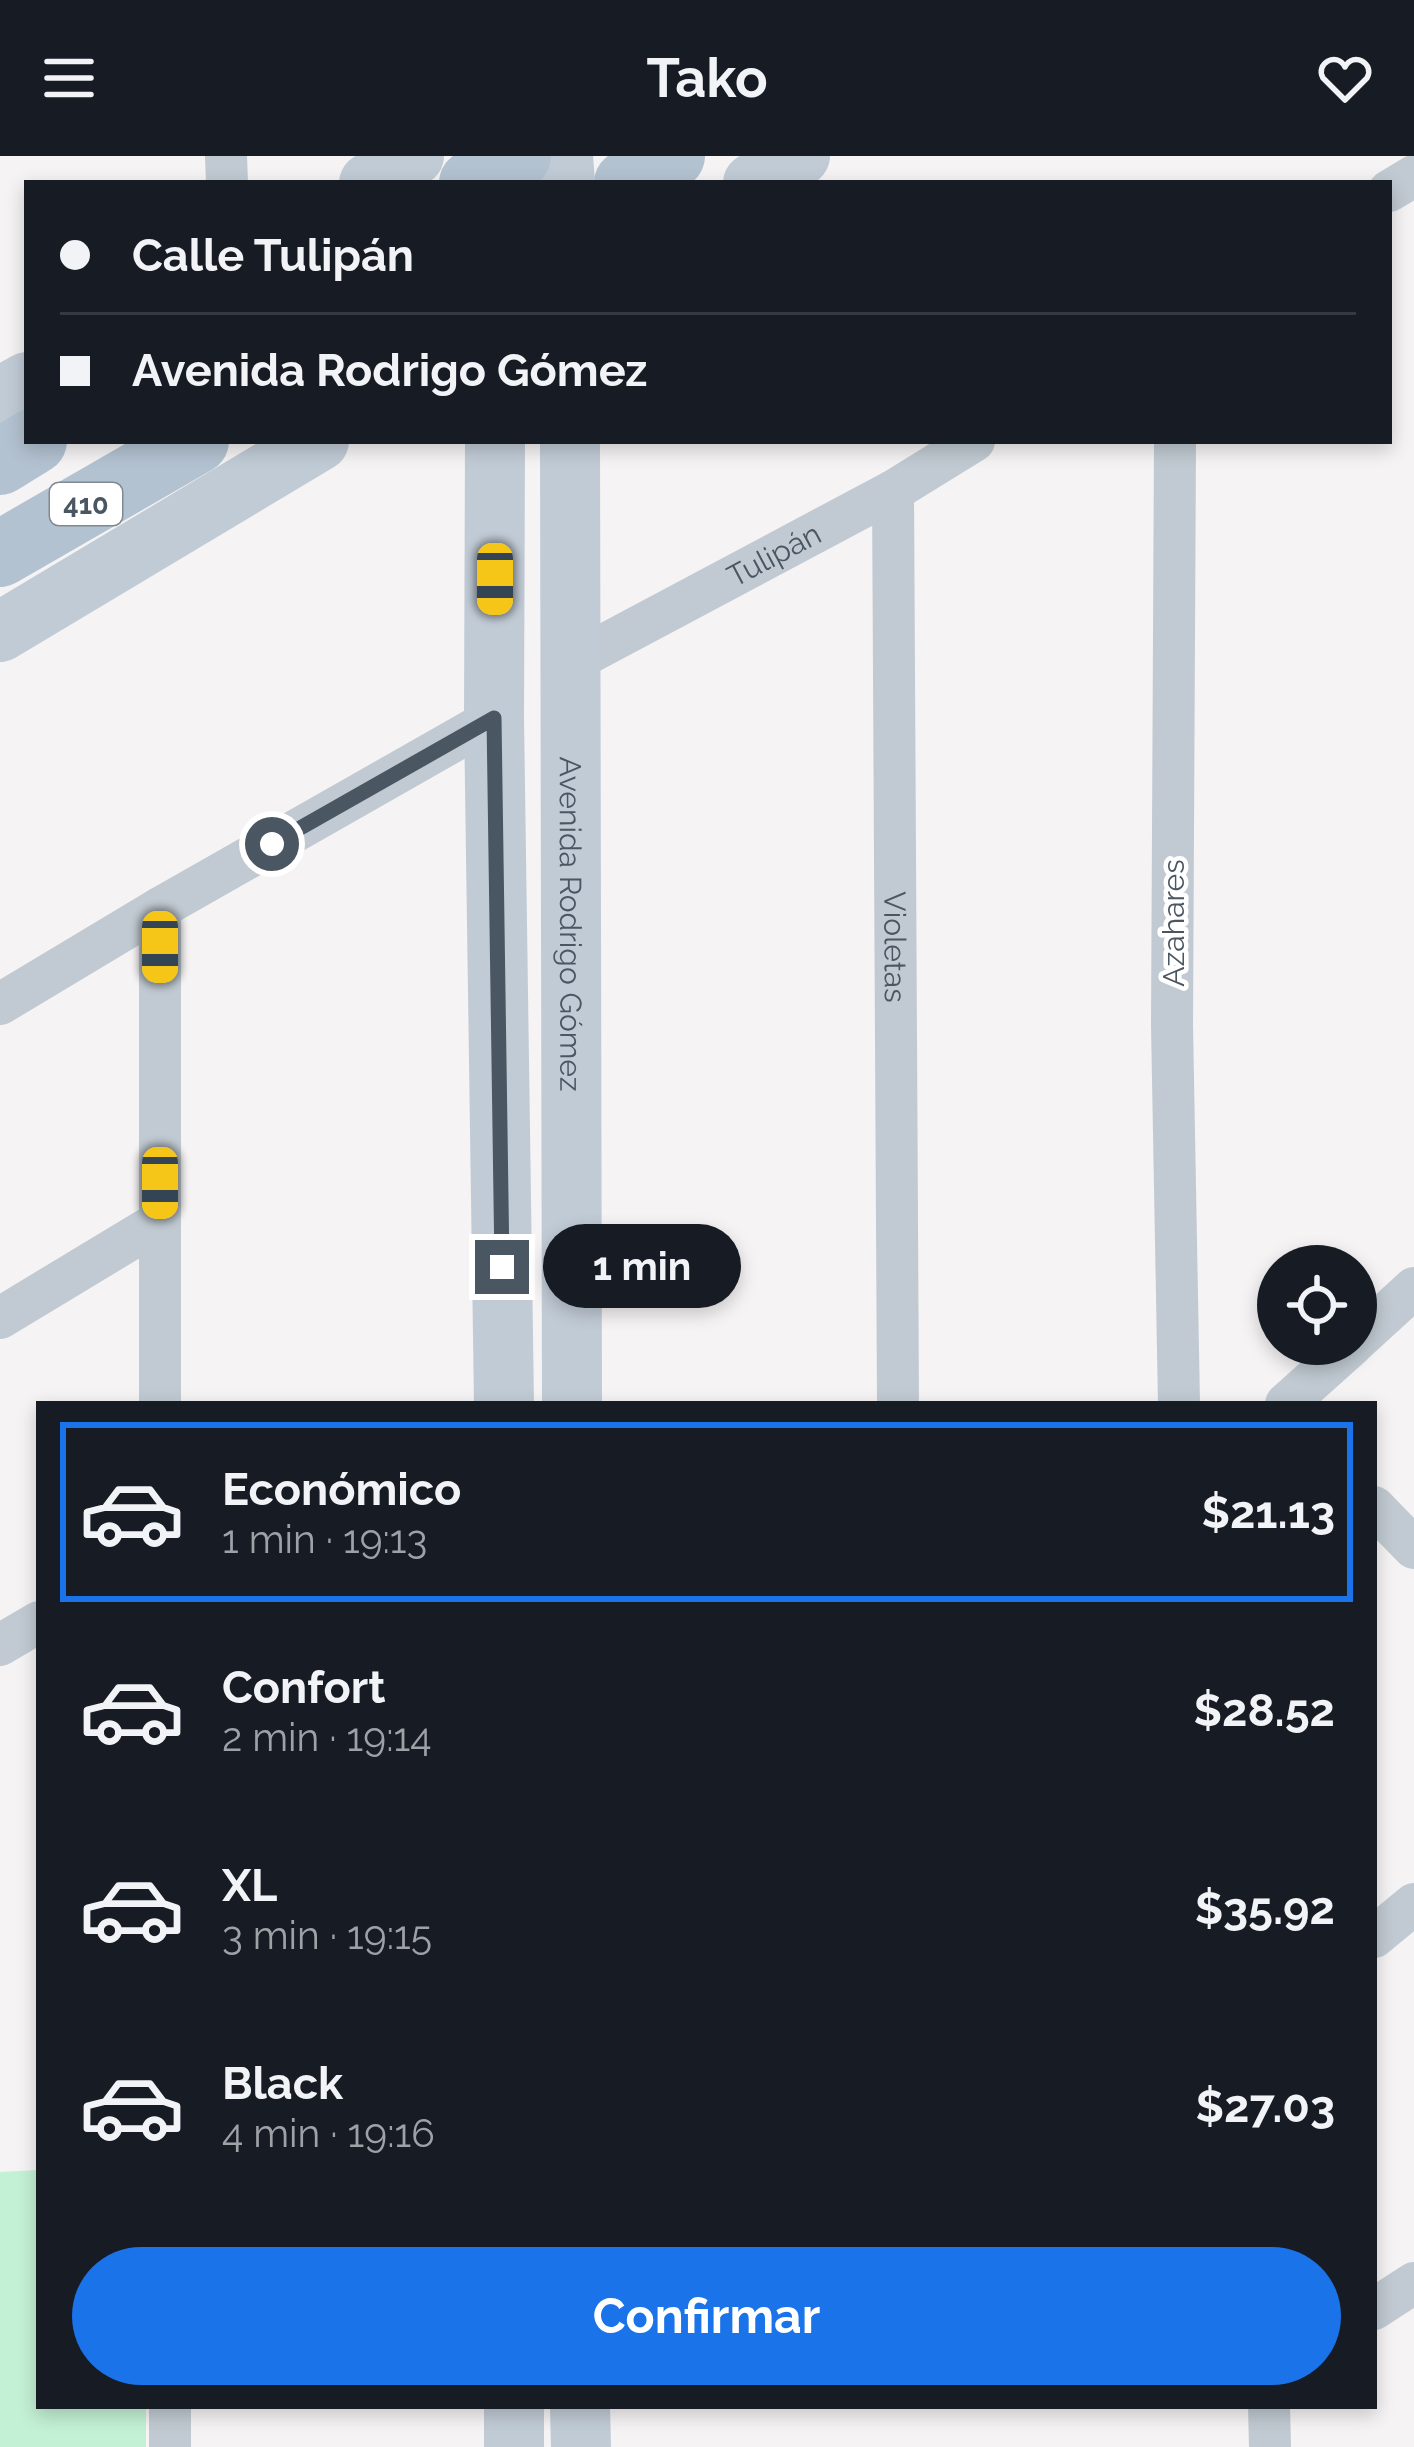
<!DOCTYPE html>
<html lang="es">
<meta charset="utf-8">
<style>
body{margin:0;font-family:Raleway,sans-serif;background:#20242c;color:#f1f3f6;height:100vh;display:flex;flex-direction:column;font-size:45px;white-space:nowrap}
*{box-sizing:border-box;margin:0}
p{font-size:39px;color:#9ea1a6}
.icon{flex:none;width:66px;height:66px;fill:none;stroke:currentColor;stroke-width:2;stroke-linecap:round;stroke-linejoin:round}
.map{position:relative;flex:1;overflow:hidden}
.details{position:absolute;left:36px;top:1245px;width:1341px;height:1008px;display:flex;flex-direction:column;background:#171b24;border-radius:0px;box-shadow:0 6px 18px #0003}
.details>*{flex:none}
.banner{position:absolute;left:24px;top:24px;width:1368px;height:264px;border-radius:0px;box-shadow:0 6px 18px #0003;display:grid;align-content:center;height:264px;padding:0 36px;background:#171b24}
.buttons{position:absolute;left:1257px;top:1089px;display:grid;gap:24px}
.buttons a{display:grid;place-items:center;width:120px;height:120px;border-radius:50%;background:#171b24;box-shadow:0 6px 18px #0003;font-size:60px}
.end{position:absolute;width:54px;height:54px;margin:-27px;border:15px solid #4a5661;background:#fff;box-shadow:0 0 0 6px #fff}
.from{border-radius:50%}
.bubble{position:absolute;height:84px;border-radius:42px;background:#171b24;box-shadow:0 6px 18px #0003;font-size:39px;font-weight:700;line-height:84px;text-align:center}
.car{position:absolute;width:36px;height:72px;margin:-36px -18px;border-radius:15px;box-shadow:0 0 9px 3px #0007;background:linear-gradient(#f5c518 24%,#345 0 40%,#f5c518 0 76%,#345 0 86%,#f5c518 0)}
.banner b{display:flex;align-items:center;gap:42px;height:114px;font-size:45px}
.banner b+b{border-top:3px solid #363941}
.banner i{width:30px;height:30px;background:#f1f3f6}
ul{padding:21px 0 0;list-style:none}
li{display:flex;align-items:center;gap:36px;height:180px;margin:0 24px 18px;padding:0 12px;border:6px solid transparent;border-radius:0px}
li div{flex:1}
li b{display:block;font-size:45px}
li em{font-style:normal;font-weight:700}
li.on{border-color:#1a73e8}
li>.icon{width:108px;height:108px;stroke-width:1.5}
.cta{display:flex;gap:24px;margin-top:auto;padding:24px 36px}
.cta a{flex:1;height:138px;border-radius:72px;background:#1a73e8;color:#fff;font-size:48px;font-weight:700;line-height:138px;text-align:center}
header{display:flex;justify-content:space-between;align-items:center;height:156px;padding:0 36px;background:#171b24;font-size:54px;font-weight:700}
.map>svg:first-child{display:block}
</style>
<header><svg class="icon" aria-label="menu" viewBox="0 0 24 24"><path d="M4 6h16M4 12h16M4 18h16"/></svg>Tako<svg class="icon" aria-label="heart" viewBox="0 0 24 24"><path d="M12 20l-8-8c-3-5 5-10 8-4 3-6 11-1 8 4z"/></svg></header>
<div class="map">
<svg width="1414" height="2291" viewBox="0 0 1414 2291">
<rect width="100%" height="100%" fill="#f5f3f3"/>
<path fill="#c3f1d5" d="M39,2014v236h107v41h-146v-275z"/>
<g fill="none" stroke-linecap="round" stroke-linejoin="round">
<g stroke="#c1cad2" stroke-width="42">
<path d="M226,0l1,27"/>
<path d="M1389,35l25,-15"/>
<path d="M1175,285l-3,584 7,379"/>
<path id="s1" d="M893,335l5,913"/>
<path id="s2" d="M570,507l323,-172 81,-50"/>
<path d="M160,752v496"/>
<path d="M0,848l160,-96 334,-190"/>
<path d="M0,1162l159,-96"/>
<path d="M1356,1185l58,-53"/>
<path d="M1286,1248l67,-60"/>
<path d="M1374,1351l40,41"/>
<path d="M0,1489l39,-23"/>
<path d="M1374,1781l40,-33"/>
<path d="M1374,2153l40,-26"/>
<path d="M1269,2250l1,41"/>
<path d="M170,2291v-41"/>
</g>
<g stroke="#c1cbd6" stroke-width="60">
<path d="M563,0l2,27"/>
<path d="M369,27l45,-27"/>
<path d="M753,27l47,-27"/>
<path d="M0,241l27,-15"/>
<path d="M495,285l-1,277 10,686"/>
<path id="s3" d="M570,285l2,963"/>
<path d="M0,476l319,-191"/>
<path d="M514,2250v41"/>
<path d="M580,2250l1,41"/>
</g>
<path stroke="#b3c2d1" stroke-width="66" d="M627,27l45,-27
M0,306l34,-21
M0,398l196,-113"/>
<path stroke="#b3c2d1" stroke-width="66" d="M472,27l46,-27"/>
</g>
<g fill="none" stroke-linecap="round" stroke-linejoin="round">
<path stroke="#4a5661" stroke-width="15" d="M272,688l222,-126 8,549"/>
</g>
<g text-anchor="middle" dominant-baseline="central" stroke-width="9" stroke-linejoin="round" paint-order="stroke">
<rect fill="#fff" stroke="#808990" stroke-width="3" x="50" y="327" width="72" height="42" rx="9"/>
<g font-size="27" font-weight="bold" fill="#4a5661">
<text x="86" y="348">410</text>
</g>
<g font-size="30" fill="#4a5661" stroke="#fff">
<text stroke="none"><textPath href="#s2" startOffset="231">Tulipán</textPath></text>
<text stroke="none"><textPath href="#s3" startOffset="483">Avenida Rodrigo Gómez</textPath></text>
<text transform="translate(1173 767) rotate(-90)">Azahares</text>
<text stroke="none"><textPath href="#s1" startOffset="456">Violetas</textPath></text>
</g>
</g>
</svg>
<div class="buttons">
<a><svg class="icon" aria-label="locate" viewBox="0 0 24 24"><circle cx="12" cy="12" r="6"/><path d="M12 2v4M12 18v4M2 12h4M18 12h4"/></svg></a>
</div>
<i class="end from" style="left:272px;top:688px"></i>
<i class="end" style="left:502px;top:1111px"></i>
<div class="bubble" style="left:543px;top:1068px;width:198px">1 min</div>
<i class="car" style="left:495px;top:423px;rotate:180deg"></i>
<i class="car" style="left:160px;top:791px;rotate:180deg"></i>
<i class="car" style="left:160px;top:1027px;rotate:180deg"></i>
<div class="banner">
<b><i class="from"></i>Calle Tulipán</b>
<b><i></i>Avenida Rodrigo Gómez</b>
</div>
<section class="details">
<ul>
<li class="on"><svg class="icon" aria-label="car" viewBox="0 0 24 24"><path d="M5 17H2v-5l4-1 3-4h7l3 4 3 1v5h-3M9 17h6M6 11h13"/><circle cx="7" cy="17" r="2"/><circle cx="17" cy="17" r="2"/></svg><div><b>Económico</b><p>1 min · 19:13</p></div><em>$21.13</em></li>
<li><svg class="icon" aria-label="car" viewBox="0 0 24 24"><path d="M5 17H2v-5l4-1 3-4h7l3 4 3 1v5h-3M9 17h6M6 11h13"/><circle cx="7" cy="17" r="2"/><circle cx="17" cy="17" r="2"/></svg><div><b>Confort</b><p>2 min · 19:14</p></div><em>$28.52</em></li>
<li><svg class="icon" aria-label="car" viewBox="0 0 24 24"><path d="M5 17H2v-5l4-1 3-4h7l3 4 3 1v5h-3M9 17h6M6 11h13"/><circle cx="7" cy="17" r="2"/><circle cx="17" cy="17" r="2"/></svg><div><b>XL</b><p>3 min · 19:15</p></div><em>$35.92</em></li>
<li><svg class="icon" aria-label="car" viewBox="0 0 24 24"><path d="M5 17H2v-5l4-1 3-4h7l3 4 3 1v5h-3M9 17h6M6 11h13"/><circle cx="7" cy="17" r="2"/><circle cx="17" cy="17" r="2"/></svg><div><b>Black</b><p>4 min · 19:16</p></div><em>$27.03</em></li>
</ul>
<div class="cta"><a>Confirmar</a></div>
</section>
</div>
